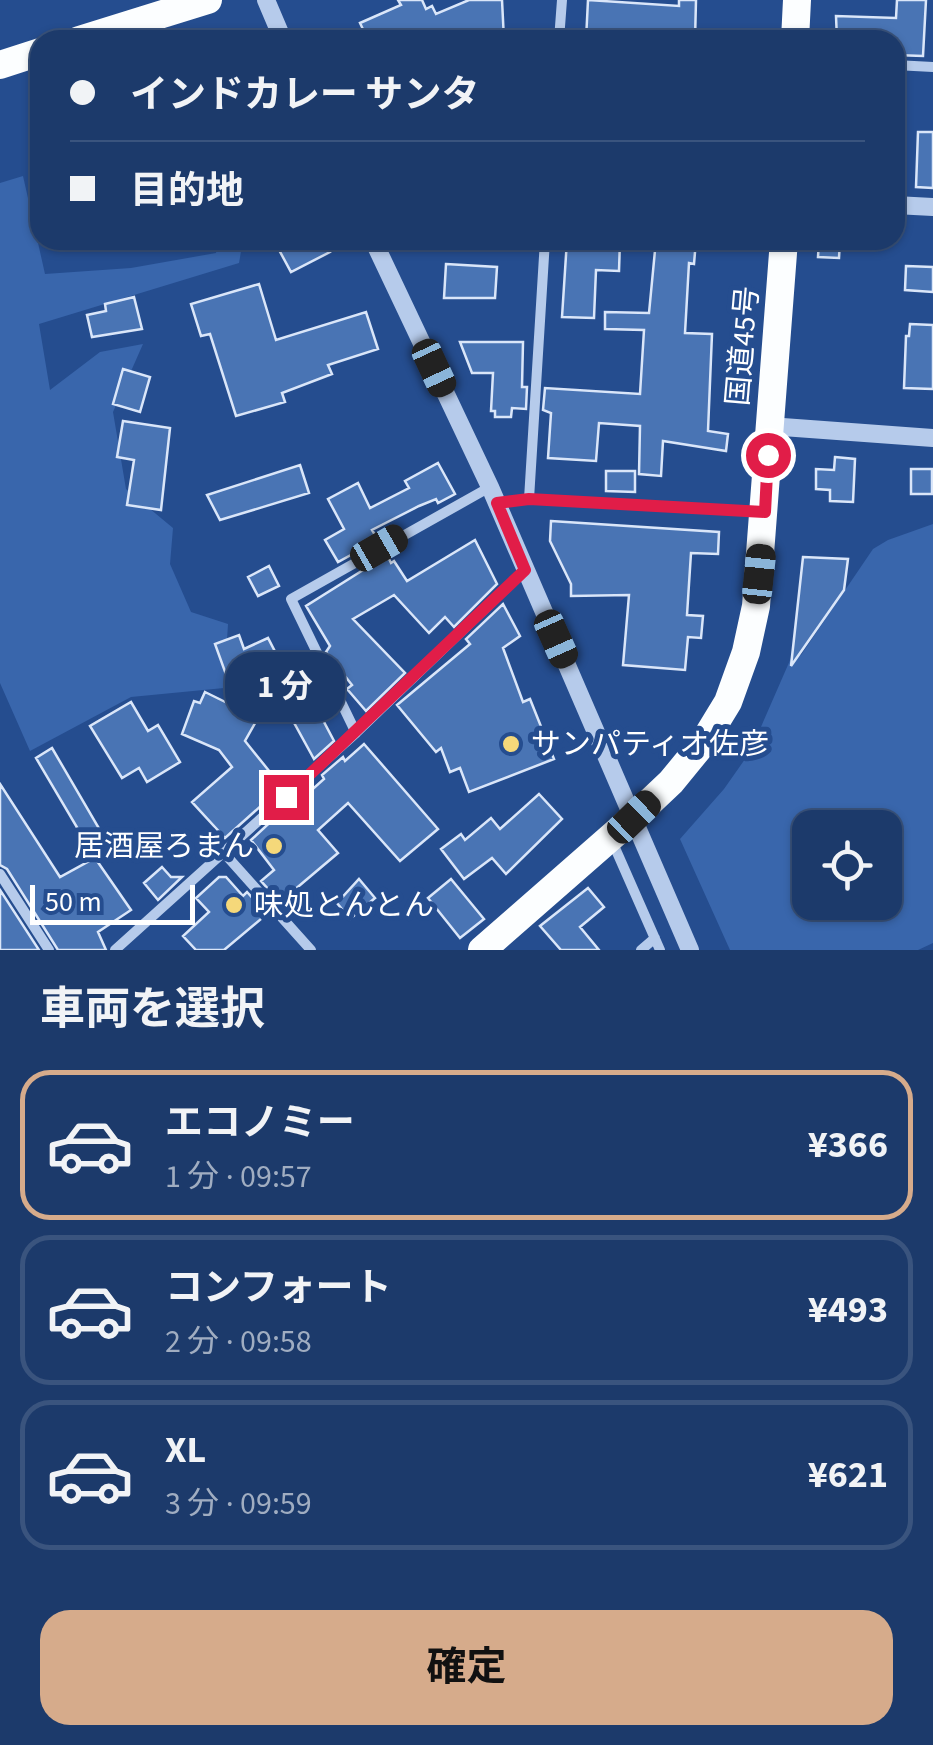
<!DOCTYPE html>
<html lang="ja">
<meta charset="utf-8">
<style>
body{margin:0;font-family:"Source Sans 3","Noto Sans JP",sans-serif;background:#254171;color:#f1f3f6;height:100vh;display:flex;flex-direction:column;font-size:38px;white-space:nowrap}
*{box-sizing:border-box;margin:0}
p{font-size:32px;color:#a0adc1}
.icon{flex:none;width:55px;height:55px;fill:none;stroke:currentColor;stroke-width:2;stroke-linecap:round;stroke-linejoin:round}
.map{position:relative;height:950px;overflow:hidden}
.panel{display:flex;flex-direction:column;background:#1c3a6b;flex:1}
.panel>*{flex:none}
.hud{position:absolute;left:30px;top:30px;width:875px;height:220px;border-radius:30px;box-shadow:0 2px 8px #0004,0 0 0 2px #3a547e;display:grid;align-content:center;height:220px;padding:0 40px;background:#1c3a6b}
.fabs{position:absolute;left:792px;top:810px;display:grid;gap:20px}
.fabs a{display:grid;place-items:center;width:110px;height:110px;border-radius:20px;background:#1c3a6b;box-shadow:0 2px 8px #0004,0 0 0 2px #3a547e;font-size:50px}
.scale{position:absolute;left:30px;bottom:25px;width:165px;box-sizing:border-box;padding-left:10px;border:5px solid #fff;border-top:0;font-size:28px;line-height:35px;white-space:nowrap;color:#fff;-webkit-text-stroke:8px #254d8f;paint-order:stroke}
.end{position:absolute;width:45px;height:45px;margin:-22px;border:12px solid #e11d48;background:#fff;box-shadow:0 0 0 5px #fff}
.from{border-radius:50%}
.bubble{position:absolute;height:70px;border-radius:30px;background:#1c3a6b;box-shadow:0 2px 8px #0004,0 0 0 2px #3a547e;font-size:32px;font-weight:700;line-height:70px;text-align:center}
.car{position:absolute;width:30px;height:60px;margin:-30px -15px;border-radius:12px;box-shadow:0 0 8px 2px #0007;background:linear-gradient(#222 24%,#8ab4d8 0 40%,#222 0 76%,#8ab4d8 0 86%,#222 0)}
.hud b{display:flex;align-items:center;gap:35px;height:95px;font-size:38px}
.hud b+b{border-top:2px solid #3a547e}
.hud i{width:25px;height:25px;background:#f1f3f6}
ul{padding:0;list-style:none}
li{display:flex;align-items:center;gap:30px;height:150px;margin:0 20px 15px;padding:0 20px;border:5px solid #3a547e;border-radius:30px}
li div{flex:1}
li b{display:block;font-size:38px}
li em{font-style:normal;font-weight:700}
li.on{border-color:#d6ab8b}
li>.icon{width:90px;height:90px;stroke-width:1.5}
h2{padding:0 40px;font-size:45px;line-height:120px}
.cta{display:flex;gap:20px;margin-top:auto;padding:20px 40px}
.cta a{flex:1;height:115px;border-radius:30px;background:#d6ab8b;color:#111;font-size:40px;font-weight:700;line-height:115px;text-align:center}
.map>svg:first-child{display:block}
</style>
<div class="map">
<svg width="933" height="950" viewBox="0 0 933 950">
<rect width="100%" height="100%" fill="#254d8f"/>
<path fill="#3966ac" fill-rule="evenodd" d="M23,176l22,98 86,-6 85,-15 2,-13h25l-4,23 -200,61 11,66 50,-38 43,-8 -30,68 13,77 47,39 -3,36 21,48 37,12 -4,64 -93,9 -101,54 -30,-68v-500z
M933,524v419l-15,7h-188l-50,-111 44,-50 26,-37 41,-94 10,-3 72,-106 15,-9zM810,828h75v74h-75z"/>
<path fill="#4974b4" stroke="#dae6f9" stroke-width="2.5" d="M398,0h24l4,9 6,-3 4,8 33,-14h33l2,40h-136l-8,-17 41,-18z
M588,0l91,6v-6h17l-1,40h-109z
M897,0h29l-3,56 -28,-1v-15h-58l-1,-24 60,2z
M918,132h15v56l-17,-1z
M295,240h29l6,12 -39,20 -13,-24z
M567,240h53l-1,31 -23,-1 -2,48 -32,-1z
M656,240h40l-2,24 -5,-1 -4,70 27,1 -4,97 20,3 -2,17 -63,-10 -2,35 -22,-2 1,-48 -41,-3 -3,38 -48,-3 3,-45 -8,-3 2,-22 95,6 4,-64 -39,-1v-17l44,1z
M819,240h21l-1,18 -21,-1z
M446,264l51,3 -2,31h-51z
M906,266l27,1v25l-28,-2z
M259,284l17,56 90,-28 12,37 -50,16 4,9 -50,19 3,9 -49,14 -26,-82 -9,2 -10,-32z
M134,297l8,32 -50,8 -5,-22 19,-4 -1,-7z
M910,324l23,1v64l-29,-1 2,-52h3z
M460,342h63l-1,45h5l-1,22 -14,-1 -1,9h-16v-6h-4l2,-38h-21z
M123,369l27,8 -10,35 -27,-8z
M123,421l47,7 -9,82 -34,-5 7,-45 -17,-3z
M835,457l20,2 -2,43 -23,-1v-11l-14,-1v-20l18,1z
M438,463l17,31 -17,9 -2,-4 -17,7 -47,24 6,10 -40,22 -13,-22 19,-11 -16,-30 30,-16 12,25 39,-20 -4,-7z
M300,465l9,28 -89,27 -13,-25z
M911,469h21v25h-21z
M606,471h29v21l-29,-1z
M551,521l168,11 -1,22 -27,-1 -4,62 16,1 -2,22 -13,-1 -3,33 -62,-5 6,-70 -58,1v-12l-21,-43z
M475,540l22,44 -43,43 -9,-10 -16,16 -35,-38 -41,24 52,54 -39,38 -19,-22 5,-4 -26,-33 4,-6 -24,-40 81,-51 4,8 3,-2 13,20z
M803,557l45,2 -4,31 -53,76z
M269,566l10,20 -21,10 -10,-19z
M503,604l17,32 -17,12 20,54 7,-3 24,60 -85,33 -9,-24 -10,4 -9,-24 -5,4 -39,-47 73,-61 -4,-5z
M239,635l5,14 24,-11 17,33 -14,25 -14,-27 -29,11 -13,-36z
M305,686l29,55 -20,18 -33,-60z
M205,692l53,26 -13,23 37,46 -57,51 -33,-36 40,-35 -13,-17 -37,-16 12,-33 6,2z
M131,702l17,29 10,-6 22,37 -33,20 -8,-14 -17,10 -32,-52z
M364,744l74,85 -38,32 -52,-58 -30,27 20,23 -58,49 -19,-21 13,-11 -23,-30 42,-39 3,3 28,-25 -2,-4 21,-18 2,4z
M52,748l52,89 -16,9 -52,-88z
M0,784l60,93 35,-19 36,52 -33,22 8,18h-48l-51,-81 -7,-4z
M539,794l23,25 -56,55 -14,-16 -28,21 -23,-30 20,-15 4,6 26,-22 9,11z
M162,867l9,10h11l-24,23 -14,-17z
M219,877h7l17,19 4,-4 20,22 -43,36h-28l-13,-14 26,-24 -13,-14z
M359,879l16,19 -25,21 -13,-16z
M451,879l33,40 -24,19 -32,-40z
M588,888l16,19 -24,20 19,23h-38l-21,-24z
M0,890l39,60h-39z"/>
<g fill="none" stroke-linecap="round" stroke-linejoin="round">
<path stroke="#b6cbeb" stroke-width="10" d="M559,40l3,-40
M895,65l38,2
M529,499l234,13
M497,503l32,-4 16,-259
M356,733l-65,-134 199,-112
M612,841l48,109
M224,853l87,97
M0,874l49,76
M115,950l241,-217 169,-163
M641,950l14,-12"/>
<path stroke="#b6cbeb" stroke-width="18" d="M266,0l17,40
M895,205l38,2
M373,240l117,247 200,463
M769,426l164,12"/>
<path stroke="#fcfeff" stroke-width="28" d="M79,40l129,-40
M795,40l2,-40
M0,65l40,-13
M482,950l152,-133 37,-35 32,-39 25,-41 18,-50 10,-46 28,-366"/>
</g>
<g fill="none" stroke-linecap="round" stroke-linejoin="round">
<path stroke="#e11d48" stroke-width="12" d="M286,797l239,-227 -28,-67 32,-4 236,13 3,-57"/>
</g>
<g fill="#f5d87a" stroke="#254d8f" stroke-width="4">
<circle cx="511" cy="744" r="10"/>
<circle cx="274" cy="846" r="10"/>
<circle cx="234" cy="905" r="10"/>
</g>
<g text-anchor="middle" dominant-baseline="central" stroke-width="10" stroke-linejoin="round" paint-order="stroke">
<g font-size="30" fill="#fff" stroke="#254d8f">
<text transform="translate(743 346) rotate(-85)">国道45号</text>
</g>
<g font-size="30" fill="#fff" stroke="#254d8f" text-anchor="start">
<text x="531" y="744">サンパティオ佐彦</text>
<text x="254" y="846" text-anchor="end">居酒屋ろまん</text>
<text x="254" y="905">味処とんとん</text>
</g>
</g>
</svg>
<div class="fabs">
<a><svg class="icon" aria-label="locate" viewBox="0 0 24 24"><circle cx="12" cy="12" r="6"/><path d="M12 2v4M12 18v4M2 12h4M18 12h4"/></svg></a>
</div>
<div class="scale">50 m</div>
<i class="end from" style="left:768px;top:455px"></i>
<i class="end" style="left:286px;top:797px"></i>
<div class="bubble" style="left:225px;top:652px;width:120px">1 分</div>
<i class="car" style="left:434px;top:368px;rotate:155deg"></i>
<i class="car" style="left:379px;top:548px;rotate:60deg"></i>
<i class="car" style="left:759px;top:574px;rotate:6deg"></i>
<i class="car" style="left:556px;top:639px;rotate:156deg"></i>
<i class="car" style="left:634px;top:817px;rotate:46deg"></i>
<div class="hud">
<b><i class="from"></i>インドカレー サンタ</b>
<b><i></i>目的地</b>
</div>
</div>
<section class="panel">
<h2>車両を選択</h2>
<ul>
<li class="on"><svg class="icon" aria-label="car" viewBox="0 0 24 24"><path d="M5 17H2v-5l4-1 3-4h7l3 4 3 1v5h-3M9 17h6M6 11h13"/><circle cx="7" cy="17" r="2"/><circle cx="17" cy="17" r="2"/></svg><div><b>エコノミー</b><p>1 分 · 09:57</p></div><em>¥366</em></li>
<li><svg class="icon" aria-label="car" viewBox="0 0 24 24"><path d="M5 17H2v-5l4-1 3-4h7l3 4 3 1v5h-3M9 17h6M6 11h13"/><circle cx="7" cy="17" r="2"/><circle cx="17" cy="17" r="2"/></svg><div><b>コンフォート</b><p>2 分 · 09:58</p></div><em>¥493</em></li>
<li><svg class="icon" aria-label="car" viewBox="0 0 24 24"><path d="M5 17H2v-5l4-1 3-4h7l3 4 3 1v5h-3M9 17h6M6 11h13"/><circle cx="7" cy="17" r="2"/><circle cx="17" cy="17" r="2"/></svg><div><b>XL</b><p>3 分 · 09:59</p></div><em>¥621</em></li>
</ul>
<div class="cta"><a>確定</a></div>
</section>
